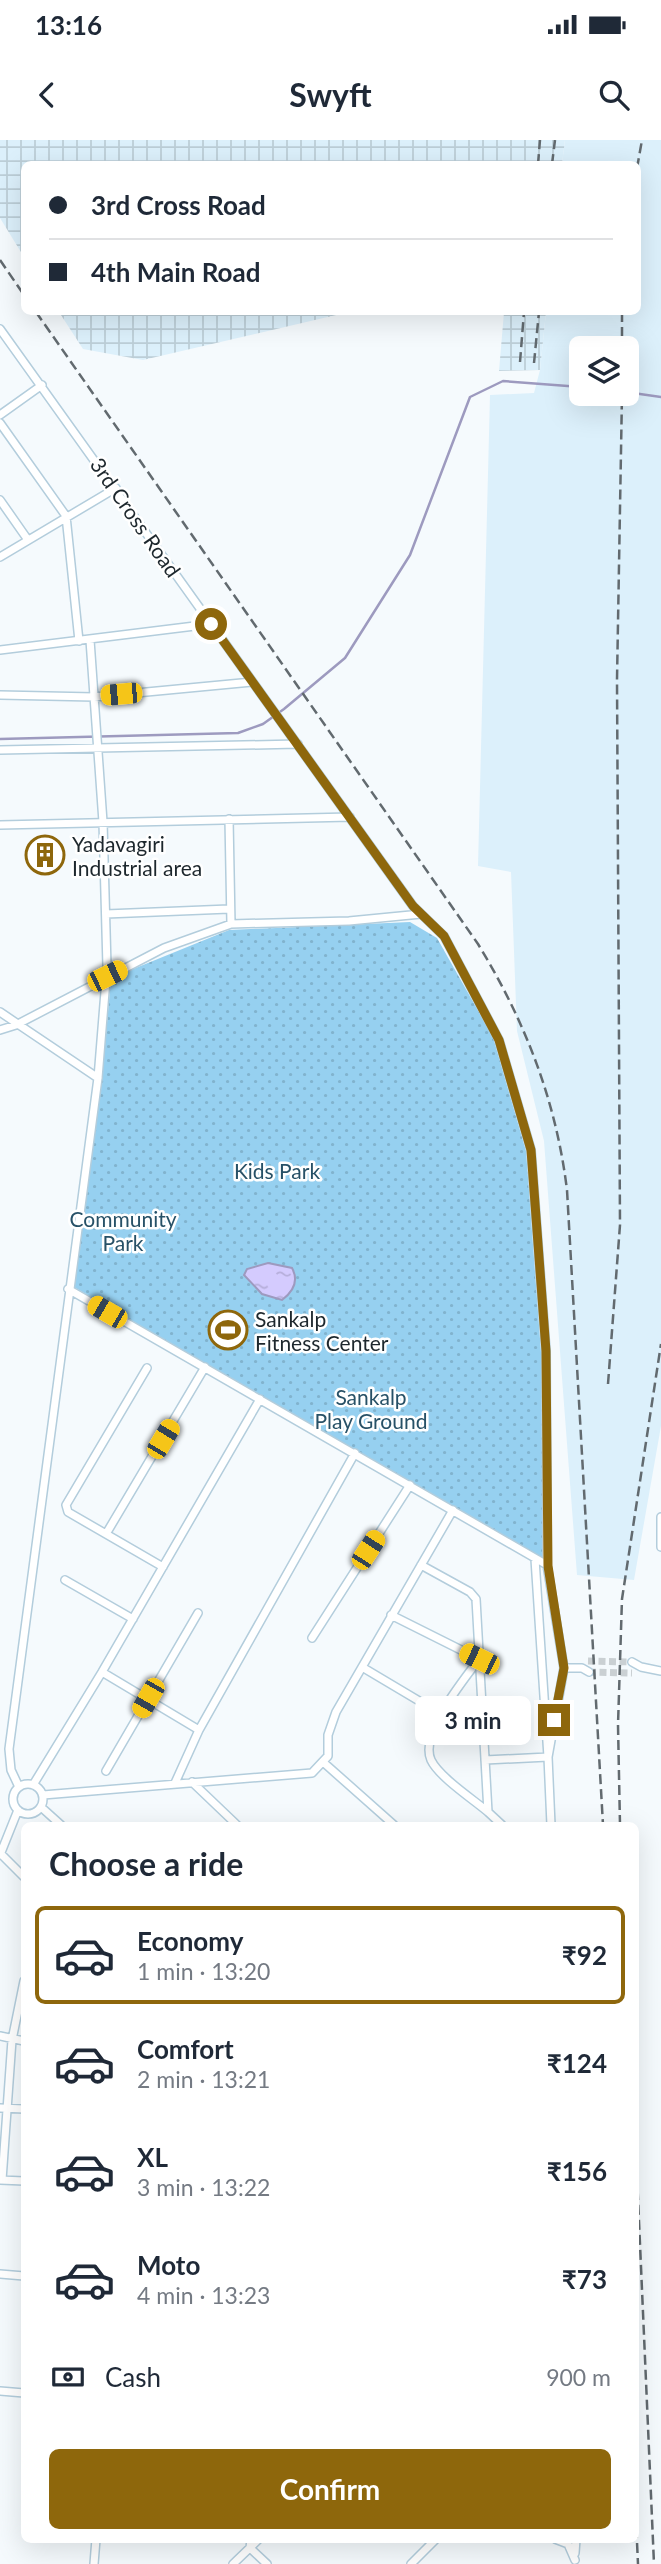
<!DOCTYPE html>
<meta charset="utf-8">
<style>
body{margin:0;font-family:Lato,sans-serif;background:#f2f2f3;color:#1f2937;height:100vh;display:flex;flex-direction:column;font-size:26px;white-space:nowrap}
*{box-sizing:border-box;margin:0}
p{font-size:23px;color:#747a83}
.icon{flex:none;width:38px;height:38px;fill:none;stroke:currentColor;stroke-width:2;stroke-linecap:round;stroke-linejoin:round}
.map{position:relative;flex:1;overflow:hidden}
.sheet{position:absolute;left:21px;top:1682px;width:618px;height:721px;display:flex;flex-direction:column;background:#fff;border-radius:10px;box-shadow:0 7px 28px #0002}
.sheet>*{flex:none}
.guide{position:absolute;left:21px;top:21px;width:620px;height:154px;border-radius:10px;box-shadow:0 7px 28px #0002;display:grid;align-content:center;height:154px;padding:0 28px;background:#fff}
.buttons{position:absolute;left:569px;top:196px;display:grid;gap:14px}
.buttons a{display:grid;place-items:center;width:70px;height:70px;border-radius:10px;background:#fff;box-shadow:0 7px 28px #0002;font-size:35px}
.end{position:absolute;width:32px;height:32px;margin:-16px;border:9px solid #8e670c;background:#fff;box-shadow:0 0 0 4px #fff}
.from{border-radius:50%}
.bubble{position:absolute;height:49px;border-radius:10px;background:#fff;box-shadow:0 7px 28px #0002;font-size:23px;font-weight:700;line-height:49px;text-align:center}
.car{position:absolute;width:21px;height:42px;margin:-21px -10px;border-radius:9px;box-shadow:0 0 5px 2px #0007;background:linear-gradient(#f5c518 24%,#345 0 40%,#f5c518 0 76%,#345 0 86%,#f5c518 0)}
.guide b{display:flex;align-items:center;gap:24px;height:66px;font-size:26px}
.guide b+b{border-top:2px solid #e0e1e3}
.guide i{width:18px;height:18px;background:#1f2937}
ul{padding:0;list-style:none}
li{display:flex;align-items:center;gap:21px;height:98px;margin:0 14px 10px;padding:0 14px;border:4px solid transparent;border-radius:10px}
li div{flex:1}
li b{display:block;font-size:26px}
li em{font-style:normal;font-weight:700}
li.active{border-color:#8e670c}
li>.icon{width:63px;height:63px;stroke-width:1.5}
h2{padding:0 28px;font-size:32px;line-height:84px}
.pay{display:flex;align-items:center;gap:18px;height:77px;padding:0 28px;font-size:26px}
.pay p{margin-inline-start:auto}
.button{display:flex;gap:14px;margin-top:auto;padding:14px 28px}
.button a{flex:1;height:80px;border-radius:10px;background:#8e670c;color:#fff;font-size:28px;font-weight:700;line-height:80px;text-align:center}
.status{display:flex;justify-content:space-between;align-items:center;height:49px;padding:0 35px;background:#fff;direction:ltr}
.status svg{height:19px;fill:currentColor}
header{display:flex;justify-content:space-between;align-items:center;height:91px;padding:0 28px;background:#fff;font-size:32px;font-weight:700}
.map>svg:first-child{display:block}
</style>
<div class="status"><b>13:16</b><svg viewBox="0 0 49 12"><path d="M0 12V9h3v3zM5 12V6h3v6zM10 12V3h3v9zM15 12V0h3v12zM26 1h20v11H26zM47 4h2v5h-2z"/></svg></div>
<header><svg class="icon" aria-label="back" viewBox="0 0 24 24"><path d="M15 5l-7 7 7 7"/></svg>Swyft<svg class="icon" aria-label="search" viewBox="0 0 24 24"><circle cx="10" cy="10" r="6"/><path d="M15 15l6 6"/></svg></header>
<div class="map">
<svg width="661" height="2424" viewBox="0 0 661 2424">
<defs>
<pattern id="industrial-grid" width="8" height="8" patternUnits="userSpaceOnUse" patternTransform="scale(1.75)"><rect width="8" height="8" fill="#dcf0fb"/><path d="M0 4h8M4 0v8" fill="none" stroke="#bcced7"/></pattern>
<pattern id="green-dots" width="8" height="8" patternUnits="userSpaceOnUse" patternTransform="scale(1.75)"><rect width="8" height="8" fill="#96d0f0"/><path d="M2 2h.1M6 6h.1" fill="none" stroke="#81b3ce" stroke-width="1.8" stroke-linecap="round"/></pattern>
<pattern id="water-ripples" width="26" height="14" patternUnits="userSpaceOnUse" patternTransform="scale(1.75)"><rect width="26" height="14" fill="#d4cbfe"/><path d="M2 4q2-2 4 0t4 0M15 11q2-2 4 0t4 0" fill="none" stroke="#b6aeda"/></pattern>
</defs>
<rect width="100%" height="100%" fill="#f5fafd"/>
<path fill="#dcf0fb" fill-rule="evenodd" d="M565,0h96v1286l-27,154 -57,-5 -33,-434 -27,-110 -6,-159 -33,-6 12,-471 44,-2 6,-23 6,-58h91v-148h-75zM581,208h45v46h-45z"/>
<path fill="url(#industrial-grid)" d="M0,0h565l-3,24h-538v93l-24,-39z
M59,172h290l-206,48 -60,-11z
M504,172h42l-6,58 -41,1z"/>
<path fill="url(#green-dots)" d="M410,782l27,16 56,99 33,114 15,201 2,207 -471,-273 30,-207 9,-101 118,-48z"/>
<path fill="url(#water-ripples)" stroke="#9d9abf" stroke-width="2" d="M268,1123l24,5c7,13 2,23 -10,32l-20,-6 -18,-19 3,-6z"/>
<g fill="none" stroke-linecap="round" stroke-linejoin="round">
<path stroke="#9d9abf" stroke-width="2.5" d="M626,252l35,5
M0,599l238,-6 25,-9 21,-15 61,-51 65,-103 60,-158 33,-16 78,6"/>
<path stroke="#cad0d3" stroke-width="7" stroke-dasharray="7 3.5" stroke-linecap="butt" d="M588,1521l44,1
M589,1532l43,1"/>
<defs>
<path id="street" d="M0,189l413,577 31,30 55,104 32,110 15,201 1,214
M0,275l42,-30
M0,283l66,93 13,125
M0,360l28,40
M0,417l116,-69
M0,510l211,-26
M0,555l94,2 158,-15
M0,610l298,-6
M229,679l2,105
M0,685l350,-8
M106,774l123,-5
M0,872l98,66
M0,890l16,-5 148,-77 67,-24 118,-3 72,-7
M68,1149l479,276 17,103h18l7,4
M147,1228l-81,137 2,7 95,55
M661,1377v30
M106,1394l99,-167
M421,1425l49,27 6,7 12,213 14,13
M65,1440l68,39
M391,1475l88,44c-15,21 -60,74 -48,101 8,17 43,40 57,52
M312,1498l98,-153
M632,1522l9,5 20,4
M362,1527l79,47
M102,1532l97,58
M485,1620l63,-3 -13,-198
M323,1622l71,63
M106,1631l92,-158
M192,1642l45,43
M175,1643l24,-53 156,-277
M13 1659a15 15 0 1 1 30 0a15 15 0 1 1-30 0Z
M33,1645l69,-113 158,-273
M19,1647l-8,-17 -2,-21 89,-671 9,-111 -4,-145 -13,-182
M43,1655l269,-22 16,-17v-21l8,-23 117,-202
M41,1667l20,18
M551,1685l-3,-68 16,-89
M1,1714l23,23
M0,1715l18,-45
M0,1896l24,5
M0,1968l24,1
M0,2040l24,1
M2,2040l10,-140 12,-59
M0,2134l24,2
M0,2251l24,2
M251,2399l-1,9 17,16
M555,2399l13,5 7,16
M575,2413l1,-14
M94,2424l2,-25
M233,2424l26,-25
M411,2424l25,-25"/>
</defs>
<use href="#street" stroke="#b3cddc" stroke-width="10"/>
<use href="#street" stroke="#fff" stroke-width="7"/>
<path stroke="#626a6f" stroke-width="2.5" stroke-dasharray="10 5" stroke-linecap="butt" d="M538,24l2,-24
M552,24l3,-24
M637,28l5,-28
M0,120l24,35
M36,172l442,632c47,77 78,156 89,246l36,635
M622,172v36
M520,222l4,-50
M534,223l5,-51
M608,1244l12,-159 -3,-545 5,-286
M620,1685l-2,-100 4,-126 39,-255
M635,1990l19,434
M635,2358l3,66"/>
</g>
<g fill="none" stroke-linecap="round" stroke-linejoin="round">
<path stroke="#8e670c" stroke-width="9" d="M211,484l202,282 31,30 55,104 32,110 15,201 2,215 16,102 -10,52"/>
</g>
<defs>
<symbol id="building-ring" viewBox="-11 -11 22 22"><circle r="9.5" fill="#fff" stroke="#8e670c" stroke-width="1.5"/><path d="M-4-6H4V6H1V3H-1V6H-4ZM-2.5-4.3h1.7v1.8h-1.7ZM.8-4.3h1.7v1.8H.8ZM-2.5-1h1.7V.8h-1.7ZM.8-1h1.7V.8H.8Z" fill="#8e670c"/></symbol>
<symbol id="stadium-ring" viewBox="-11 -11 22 22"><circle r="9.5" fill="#fff" stroke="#8e670c" stroke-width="1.5"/><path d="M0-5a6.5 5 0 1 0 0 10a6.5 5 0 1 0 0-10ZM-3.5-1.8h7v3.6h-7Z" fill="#8e670c"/></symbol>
</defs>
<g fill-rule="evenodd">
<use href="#building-ring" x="23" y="693" width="44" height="44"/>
<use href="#stadium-ring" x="206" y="1168" width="44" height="44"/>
</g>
<g text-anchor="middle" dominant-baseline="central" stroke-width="5" stroke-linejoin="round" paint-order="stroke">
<g font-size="21" fill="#1d272d" stroke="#fff">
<text transform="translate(136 377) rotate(55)">3rd Cross Road</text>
</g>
<g font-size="21" fill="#1d272d" stroke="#fff" text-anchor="start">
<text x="72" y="703">Yadavagiri<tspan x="72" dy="24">Industrial area</tspan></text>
<text x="255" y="1178">Sankalp<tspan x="255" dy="24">Fitness Center</tspan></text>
</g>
<g font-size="21" fill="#275167" stroke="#fff">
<text x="277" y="1030">Kids Park</text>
<text x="123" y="1078">Community<tspan x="123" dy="24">Park</tspan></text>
<text x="371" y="1256">Sankalp<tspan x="371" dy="24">Play Ground</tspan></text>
</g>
</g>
</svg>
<div class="buttons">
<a><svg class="icon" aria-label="layers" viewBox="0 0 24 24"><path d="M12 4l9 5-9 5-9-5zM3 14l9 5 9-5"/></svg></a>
</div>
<i class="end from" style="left:211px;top:484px"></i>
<i class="end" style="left:554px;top:1580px"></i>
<div class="bubble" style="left:415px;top:1556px;width:116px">3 min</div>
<i class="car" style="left:121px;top:554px;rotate:265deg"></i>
<i class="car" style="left:107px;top:836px;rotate:64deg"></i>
<i class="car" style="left:107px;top:1172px;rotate:300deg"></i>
<i class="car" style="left:163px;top:1299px;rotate:31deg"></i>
<i class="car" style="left:368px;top:1410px;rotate:33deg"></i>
<i class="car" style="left:479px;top:1519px;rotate:296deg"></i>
<i class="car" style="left:148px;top:1558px;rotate:210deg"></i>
<div class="guide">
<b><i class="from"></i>3rd Cross Road</b>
<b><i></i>4th Main Road</b>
</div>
<section class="sheet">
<h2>Choose a ride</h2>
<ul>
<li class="active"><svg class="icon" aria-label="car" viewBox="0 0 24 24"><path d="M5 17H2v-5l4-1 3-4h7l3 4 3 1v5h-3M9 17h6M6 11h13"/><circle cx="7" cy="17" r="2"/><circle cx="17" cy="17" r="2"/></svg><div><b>Economy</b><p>1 min · 13:20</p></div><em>₹92</em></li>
<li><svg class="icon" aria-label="car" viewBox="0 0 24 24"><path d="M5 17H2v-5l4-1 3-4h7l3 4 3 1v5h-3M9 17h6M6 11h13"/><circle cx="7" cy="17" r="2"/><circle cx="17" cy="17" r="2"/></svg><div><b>Comfort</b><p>2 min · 13:21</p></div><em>₹124</em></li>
<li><svg class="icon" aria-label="car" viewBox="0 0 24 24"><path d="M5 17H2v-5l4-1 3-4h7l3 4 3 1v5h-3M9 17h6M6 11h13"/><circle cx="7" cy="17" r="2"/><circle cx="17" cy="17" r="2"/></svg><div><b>XL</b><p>3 min · 13:22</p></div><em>₹156</em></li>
<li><svg class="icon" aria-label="car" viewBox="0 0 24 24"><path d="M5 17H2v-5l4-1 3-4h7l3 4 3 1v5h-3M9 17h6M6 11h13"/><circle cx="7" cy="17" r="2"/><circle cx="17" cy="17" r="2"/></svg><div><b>Moto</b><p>4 min · 13:23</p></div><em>₹73</em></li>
</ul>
<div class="pay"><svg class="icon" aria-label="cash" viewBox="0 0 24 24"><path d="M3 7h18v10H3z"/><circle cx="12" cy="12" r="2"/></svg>Cash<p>900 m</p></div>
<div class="button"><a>Confirm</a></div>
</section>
</div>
